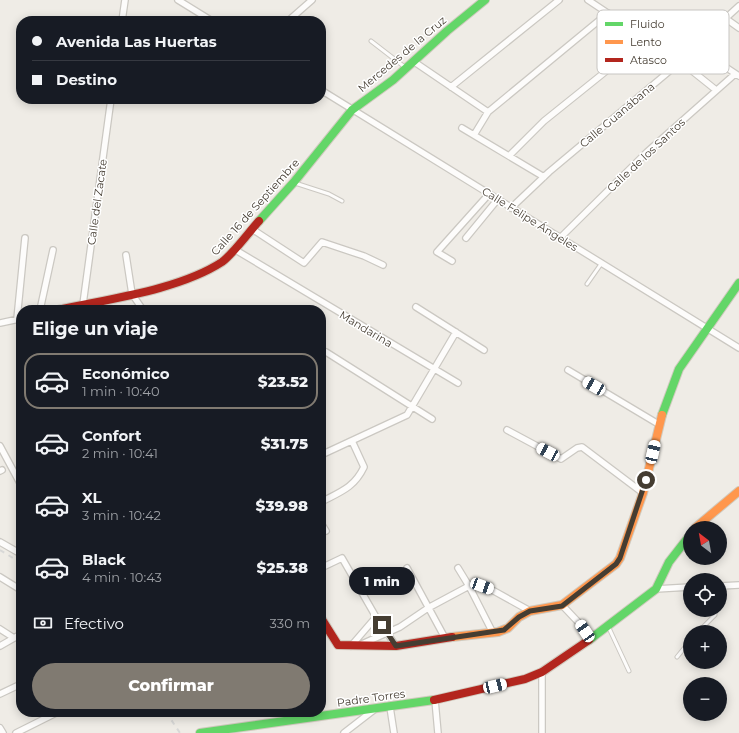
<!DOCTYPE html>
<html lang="es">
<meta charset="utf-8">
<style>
body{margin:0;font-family:Montserrat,sans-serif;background:#20242c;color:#f1f3f6;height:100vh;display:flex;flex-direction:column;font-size:15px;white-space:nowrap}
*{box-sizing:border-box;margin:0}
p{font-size:13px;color:#9ea1a6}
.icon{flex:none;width:22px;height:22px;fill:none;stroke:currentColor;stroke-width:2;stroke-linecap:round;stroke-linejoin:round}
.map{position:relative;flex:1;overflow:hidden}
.panel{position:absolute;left:16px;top:305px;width:310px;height:412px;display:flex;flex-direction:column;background:#171b24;border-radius:16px;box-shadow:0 2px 10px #0003}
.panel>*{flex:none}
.guide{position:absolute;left:16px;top:16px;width:310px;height:88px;border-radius:16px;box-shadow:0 2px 10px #0003;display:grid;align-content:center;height:88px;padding:0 16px;background:#171b24}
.needle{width:26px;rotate:329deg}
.tools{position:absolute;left:683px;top:521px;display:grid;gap:8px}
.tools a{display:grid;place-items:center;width:44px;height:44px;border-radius:50%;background:#171b24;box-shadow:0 2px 10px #0003;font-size:20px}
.end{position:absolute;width:18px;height:18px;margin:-9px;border:5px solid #453d32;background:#fff;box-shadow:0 0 0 2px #fff}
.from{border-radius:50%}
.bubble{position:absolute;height:28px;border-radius:14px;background:#171b24;box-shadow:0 2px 10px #0003;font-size:13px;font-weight:800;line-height:28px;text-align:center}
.car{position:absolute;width:12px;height:24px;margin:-12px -6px;border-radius:5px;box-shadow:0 0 3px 1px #0007;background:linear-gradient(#fff 24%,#345 0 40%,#fff 0 76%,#345 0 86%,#fff 0)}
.guide b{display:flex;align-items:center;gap:14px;height:38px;font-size:15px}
.guide b+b{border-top:1px solid #363941}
.guide i{width:10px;height:10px;background:#f1f3f6}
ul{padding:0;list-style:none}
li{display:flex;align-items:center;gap:12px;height:56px;margin:0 8px 6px;padding:0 8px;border:2px solid transparent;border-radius:16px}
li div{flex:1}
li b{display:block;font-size:15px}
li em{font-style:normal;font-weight:800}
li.current{border-color:#807a71}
li>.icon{width:36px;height:36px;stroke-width:1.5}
h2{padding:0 16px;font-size:18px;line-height:48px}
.pay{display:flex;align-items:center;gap:10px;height:44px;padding:0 16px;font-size:15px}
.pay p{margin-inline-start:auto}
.cta{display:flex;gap:8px;margin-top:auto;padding:8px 16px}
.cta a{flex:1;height:46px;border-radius:24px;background:#807a71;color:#fff;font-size:16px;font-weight:800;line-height:46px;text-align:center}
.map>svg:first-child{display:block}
</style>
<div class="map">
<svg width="739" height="733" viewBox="0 0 739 733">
<rect width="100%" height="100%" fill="#efece6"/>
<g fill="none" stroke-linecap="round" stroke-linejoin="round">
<defs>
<path id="lane" d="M371,41l35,27
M295,183l34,11 13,7
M587,284l14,-20
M608,626l21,45
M698,632l17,-17v-5
M677,657l13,-16"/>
<path id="street" d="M178,0l34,21
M588,0l93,62 35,28
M725,18l14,10
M122,21l3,-21
M288,21l24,-21
M697,48l42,28
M413,61l75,51
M451,87l108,-87
M321,90l418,258
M462,128l82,49
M474,135l14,-23 120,-99
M509,156l35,-35 102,-82
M511,208l38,-36 148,-124 7,-10 35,-32
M252,229l52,34 18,-21 42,14 19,9
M466,238l32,-39
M560,238l87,-86 88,-78
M234,249l224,134
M126,255l6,39 11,16
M452,261l-15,-9 52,-58
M83,304l28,-205
M416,307l68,43
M40,310l13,-60
M17,319l8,-81
M0,323l19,-4
M326,352l106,67
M568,370l92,55
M507,430l54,29 16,-11 5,-1 61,46
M0,446l21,39
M321,455l86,-40 49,-83
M0,471l2,-1
M321,502c19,-10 33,-14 43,-35l-12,-26
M321,523l5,8
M0,542l21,12
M321,568l21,-10 34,59 20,29
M407,568l38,70
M458,568l11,18 24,47
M0,577l21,13
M720,586l19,-1
M656,589l34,-2
M562,605l18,19 9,16
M0,629l14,9
M362,644l38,-17 28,-19 41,-22 13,1 12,4 36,20
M0,646l21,-12
M351,646l25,-29
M0,694l21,-10
M435,700l3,33
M390,707l4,26
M0,728l3,5
M16,733l42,-21
M344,733l31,-24
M542,733v-61"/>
<path id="fast" d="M259,221l35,-39 58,-72 41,-30 54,-49 38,-31
M662,415l17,-46 60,-86
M589,640l67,-51 13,-27 21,-27
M200,733l234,-33"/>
<path id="slow" d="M695,528l44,-37
M452,637l46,-5 10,-4 11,-11 11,-6 32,-6 54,-41 4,-6 23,-65 19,-78"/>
<path id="jam" d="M58,310c50,-11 121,-20 164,-48 11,-8 27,-30 37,-41
M321,618l17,27 58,1 56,-9
M434,700l91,-21 17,-7 47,-32"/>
</defs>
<use href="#lane" stroke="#cbc8c2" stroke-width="5"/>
<use href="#street" stroke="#cbc8c2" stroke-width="8"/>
<use href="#fast" stroke="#d0cabe" stroke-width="10"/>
<use href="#slow" stroke="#d0cabe" stroke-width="10"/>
<use href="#jam" stroke="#d0cabe" stroke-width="10"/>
<use href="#lane" stroke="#fdfcfb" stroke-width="3"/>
<use href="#street" stroke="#fdfcfb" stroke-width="5.5"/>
<use href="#fast" stroke="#63d668" stroke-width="8"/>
<use href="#slow" stroke="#ff974d" stroke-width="8"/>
<use href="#jam" stroke="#b3261e" stroke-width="8"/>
<path stroke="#d8d8d7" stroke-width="2" stroke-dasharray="5 5" stroke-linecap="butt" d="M0,550l21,13
M166,712l14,21"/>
</g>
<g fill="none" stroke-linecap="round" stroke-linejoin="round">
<path stroke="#453d32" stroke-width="5" d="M382,625l14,21 108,-16 15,-13 11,-6 32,-5 54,-42 4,-6 26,-78"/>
</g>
<g text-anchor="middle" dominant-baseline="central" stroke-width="3" stroke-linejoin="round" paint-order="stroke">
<g font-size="11" fill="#453d32" stroke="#fff">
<text transform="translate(402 54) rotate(-40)">Mercedes de la Cruz</text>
<text transform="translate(617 115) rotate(-40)">Calle Guanábana</text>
<text transform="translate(646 155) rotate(-43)">Calle de los Santos</text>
<text transform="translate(97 202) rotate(-82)">Calle del Zacate</text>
<text transform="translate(255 207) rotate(-48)">Calle 16 de Septiembre</text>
<text transform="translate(530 219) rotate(32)">Calle Felipe Ángeles</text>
<text transform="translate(366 329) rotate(31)">Mandarina</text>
<text transform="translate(371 698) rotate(-8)">Padre Torres</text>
</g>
</g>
<rect x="597" y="10" width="132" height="64" rx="6" fill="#fff" stroke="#c7c5c2" stroke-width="1"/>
<rect x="605" y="22" width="18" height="4" fill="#63d668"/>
<rect x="605" y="40" width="18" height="4" fill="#ff974d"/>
<rect x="605" y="58" width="18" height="4" fill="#b3261e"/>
<g font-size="11" fill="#453d32">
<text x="630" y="28">Fluido</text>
<text x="630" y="46">Lento</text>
<text x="630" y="64">Atasco</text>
</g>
</svg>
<div class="tools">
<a><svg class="needle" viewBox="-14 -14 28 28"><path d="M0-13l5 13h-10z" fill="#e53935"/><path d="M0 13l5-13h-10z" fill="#9ea1a6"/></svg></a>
<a><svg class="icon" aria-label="locate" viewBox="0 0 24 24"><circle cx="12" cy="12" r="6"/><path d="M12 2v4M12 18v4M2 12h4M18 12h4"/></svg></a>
<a>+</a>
<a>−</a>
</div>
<i class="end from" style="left:646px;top:480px"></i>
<i class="end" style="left:382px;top:625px"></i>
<div class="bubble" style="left:349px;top:567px;width:66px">1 min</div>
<i class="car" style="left:594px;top:386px;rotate:300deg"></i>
<i class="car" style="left:548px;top:452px;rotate:298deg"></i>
<i class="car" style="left:653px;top:452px;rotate:13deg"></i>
<i class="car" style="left:482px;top:586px;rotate:110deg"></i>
<i class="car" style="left:585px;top:631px;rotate:326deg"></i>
<i class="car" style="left:495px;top:686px;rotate:77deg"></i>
<div class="guide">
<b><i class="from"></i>Avenida Las Huertas</b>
<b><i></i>Destino</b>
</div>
<section class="panel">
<h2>Elige un viaje</h2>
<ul>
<li class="current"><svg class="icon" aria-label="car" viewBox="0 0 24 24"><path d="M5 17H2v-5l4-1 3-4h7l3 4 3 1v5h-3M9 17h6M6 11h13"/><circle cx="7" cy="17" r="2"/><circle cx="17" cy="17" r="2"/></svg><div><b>Económico</b><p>1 min · 10:40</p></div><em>$23.52</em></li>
<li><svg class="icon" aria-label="car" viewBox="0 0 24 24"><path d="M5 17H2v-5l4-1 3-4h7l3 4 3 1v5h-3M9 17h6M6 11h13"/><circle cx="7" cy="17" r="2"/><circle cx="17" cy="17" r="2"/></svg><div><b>Confort</b><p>2 min · 10:41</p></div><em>$31.75</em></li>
<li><svg class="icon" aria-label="car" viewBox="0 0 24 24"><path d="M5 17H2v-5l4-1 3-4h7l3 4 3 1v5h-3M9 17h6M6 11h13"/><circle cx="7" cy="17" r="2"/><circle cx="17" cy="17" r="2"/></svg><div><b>XL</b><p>3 min · 10:42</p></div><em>$39.98</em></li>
<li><svg class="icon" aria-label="car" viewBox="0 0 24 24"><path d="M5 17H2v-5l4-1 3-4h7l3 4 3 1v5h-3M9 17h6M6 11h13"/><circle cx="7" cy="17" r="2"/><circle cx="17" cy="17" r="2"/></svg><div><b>Black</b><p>4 min · 10:43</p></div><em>$25.38</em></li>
</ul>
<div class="pay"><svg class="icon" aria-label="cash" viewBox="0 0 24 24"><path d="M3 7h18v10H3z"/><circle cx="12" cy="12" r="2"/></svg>Efectivo<p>330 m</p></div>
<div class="cta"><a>Confirmar</a></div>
</section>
</div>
